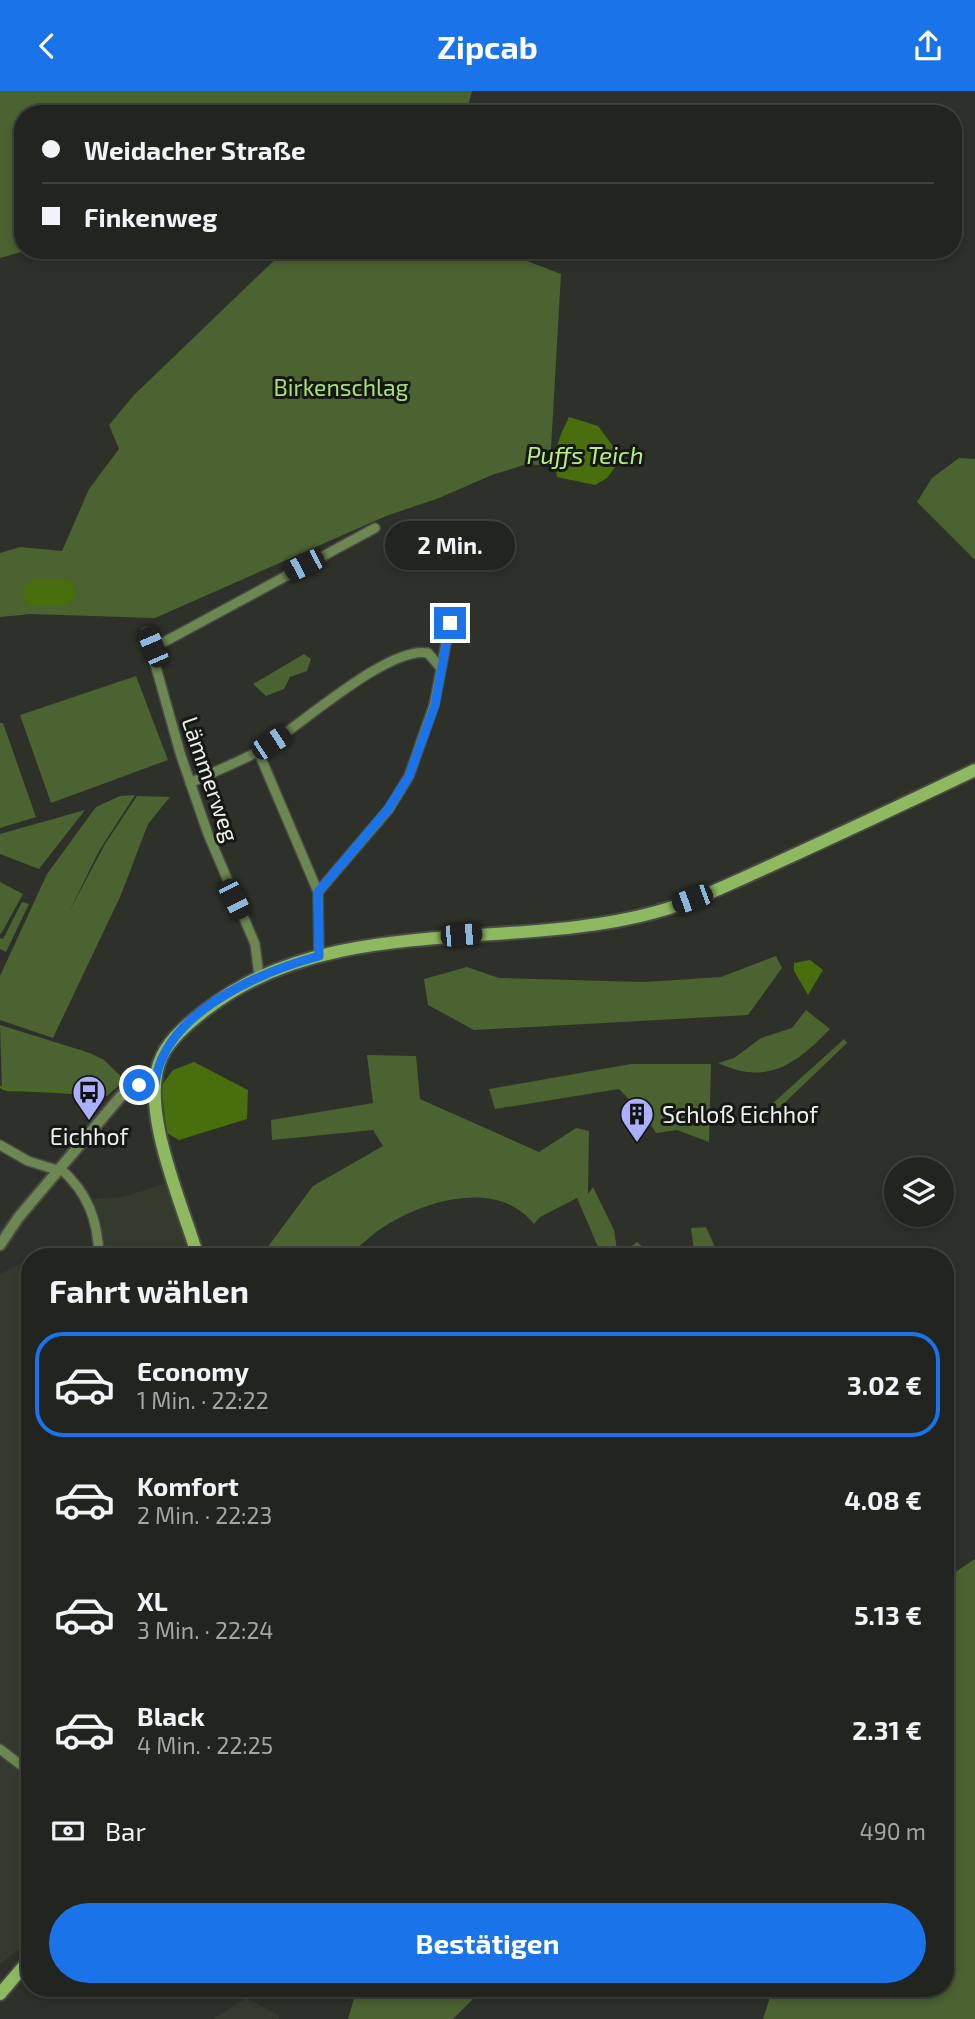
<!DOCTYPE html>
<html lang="de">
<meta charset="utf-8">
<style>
body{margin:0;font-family:"Exo 2",sans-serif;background:#2a2d28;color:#f1f3f6;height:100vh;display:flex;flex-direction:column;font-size:26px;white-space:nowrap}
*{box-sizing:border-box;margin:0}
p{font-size:23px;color:#a2a5a4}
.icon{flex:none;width:38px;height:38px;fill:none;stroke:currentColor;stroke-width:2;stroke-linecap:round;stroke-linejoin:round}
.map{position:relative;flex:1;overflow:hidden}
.drawer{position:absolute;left:21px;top:1157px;width:933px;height:749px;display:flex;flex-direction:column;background:#22251f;border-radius:28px;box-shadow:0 4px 10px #0003,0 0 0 2px #3f423d}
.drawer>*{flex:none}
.top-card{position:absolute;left:14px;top:14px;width:948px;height:154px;border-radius:28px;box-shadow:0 4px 10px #0003,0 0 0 2px #3f423d;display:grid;align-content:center;height:154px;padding:0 28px;background:#22251f}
.controls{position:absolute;left:884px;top:1066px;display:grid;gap:14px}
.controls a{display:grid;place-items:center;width:70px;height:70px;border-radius:50%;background:#22251f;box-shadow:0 4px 10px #0003,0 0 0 2px #3f423d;font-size:35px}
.end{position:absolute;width:32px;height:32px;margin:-16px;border:9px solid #1a73e8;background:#fff;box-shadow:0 0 0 4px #fff}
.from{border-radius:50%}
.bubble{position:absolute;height:49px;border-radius:24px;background:#22251f;box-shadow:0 4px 10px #0003,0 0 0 2px #3f423d;font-size:23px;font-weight:700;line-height:49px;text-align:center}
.car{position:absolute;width:21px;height:42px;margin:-21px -10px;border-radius:9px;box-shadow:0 0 5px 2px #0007;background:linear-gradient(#222 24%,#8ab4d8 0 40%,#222 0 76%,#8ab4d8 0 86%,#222 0)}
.top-card b{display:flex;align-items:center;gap:24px;height:66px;font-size:26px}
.top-card b+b{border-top:2px solid #3f423d}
.top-card i{width:18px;height:18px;background:#f1f3f6}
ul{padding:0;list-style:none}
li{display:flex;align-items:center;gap:21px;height:105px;margin:0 14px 10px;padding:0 14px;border:4px solid transparent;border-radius:28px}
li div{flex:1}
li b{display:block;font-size:26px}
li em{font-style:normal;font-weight:700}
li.selected{border-color:#1a73e8}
li>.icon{width:63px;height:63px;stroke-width:1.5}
h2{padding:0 28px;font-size:32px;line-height:84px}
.pay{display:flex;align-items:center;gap:18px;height:77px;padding:0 28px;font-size:26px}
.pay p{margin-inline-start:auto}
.button{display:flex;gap:14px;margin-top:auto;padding:14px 28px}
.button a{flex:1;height:80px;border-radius:42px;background:#1a73e8;color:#fff;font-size:28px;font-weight:700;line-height:80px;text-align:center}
header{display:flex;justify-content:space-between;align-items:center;height:91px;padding:0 28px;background:#1a73e8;color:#fff;font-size:32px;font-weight:700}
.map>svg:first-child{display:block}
</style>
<header><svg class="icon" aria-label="back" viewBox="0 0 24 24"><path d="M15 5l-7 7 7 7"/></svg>Zipcab<svg class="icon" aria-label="share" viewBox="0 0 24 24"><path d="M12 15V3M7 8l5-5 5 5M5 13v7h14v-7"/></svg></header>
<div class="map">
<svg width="975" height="1928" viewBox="0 0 975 1928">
<rect width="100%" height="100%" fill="#2d3129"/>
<path fill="#343b2e" d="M170,1091l21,74h-88l-1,-31 -9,-26 30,-2z
M30,1168v681l-30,24v-690z
M246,1907l34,18 -1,3h-66z"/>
<path fill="#4b6231" d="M0,0h472l-6,23h-443v136h5l-28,8z
M285,159h213l63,24 -11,192 -23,-2 -35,11 -53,23 -53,18 -231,102 -124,-4 -31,3v-64l20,-6 42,4 27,-62 30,-40 -10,-24 25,-30z
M959,367l16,1v101l-58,-58 15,-24z
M304,563l7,5 -4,12 -17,6 -6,12 -18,7 -13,-12z
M136,585l32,84 -117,43 -31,-88z
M0,632h3l33,94 -36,11z
M135,704l-36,56 -30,61 36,-68 32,-48 33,1 -22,27 -27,71 -68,143 -53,-18v-44l47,-102 49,-67 24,-11z
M85,719l-46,59 -39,-15v-20z
M0,791l23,12 -22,40 -1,-1z
M22,811l7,2 -23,48 -6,-3v-11l3,1z
M776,865l6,12 -34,47 -274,15 -46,-25 -4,-26 43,-12 32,11 145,4 77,-5z
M806,919l24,19c-34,35 -62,57 -112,34l16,-5 27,-20 31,-10z
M0,934l90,28 14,7 21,20 -18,16 -105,-6z
M844,948l3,4 -70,67 -6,-5z
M367,964l49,1 4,43 119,53 37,-24 13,3 -1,63 5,-7 21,43 4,26 19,-14 17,14h-52l-25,-58 -37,19 -6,7c-36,-46 -110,-24 -152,4 -12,7 -26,24 -40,29 -15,4 -62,0 -81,-1l52,-70 70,-40 -10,-16 -101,10 -1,-20 102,-17z
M631,973h80l-2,78 -32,-12 -21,3 -10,-16 -27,-28 -124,20 -6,-20z
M706,1136l13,29h-30l5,-5 -3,-23z
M975,1468v460h-212l10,-31h172v-409z
M357,1897h127l-31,31h-105z"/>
<path fill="#486e0d" d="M569,326l29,9 24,32 -15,20 -12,7 -38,-8c-5,-23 2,-40 12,-60z
M32,489h34l7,3 2,13 -9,10h-36l-7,-7v-13z
M810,869l13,10 -15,25 -14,-24v-8z
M194,971l54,28 -1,29 -68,21 -12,-7 -6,-47 12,-16z"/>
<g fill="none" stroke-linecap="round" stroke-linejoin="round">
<path stroke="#486e0d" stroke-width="2.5" d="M0,996l8,3 89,1"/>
<defs>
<path id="minor" d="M146,541l35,124 27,78 47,110 4,32
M153,557l222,-120
M258,660l60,141 1,64
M190,692c23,-11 47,-20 69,-32 38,-22 129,-106 169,-98l12,14
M318,801l71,-83 20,-33 25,-71 16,-82
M0,1054l28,16 29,9
M60,1077c28,25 38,52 39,89
M0,1658l30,23"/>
<path id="tertiary" d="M0,1154l18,-27 103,-122 18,-11 16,-1"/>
<path id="secondary" d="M198,1166c-15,-52 -61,-151 -36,-201 9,-19 29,-35 45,-47 124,-97 306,-57 449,-97 40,-11 78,-30 116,-47 68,-31 136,-63 203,-95
M0,1903l30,-35"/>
</defs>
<use href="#minor" stroke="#484c44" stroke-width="12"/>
<use href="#tertiary" stroke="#484c44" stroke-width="14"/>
<use href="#secondary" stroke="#484c44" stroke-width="16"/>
<use href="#minor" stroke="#6c8751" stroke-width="9"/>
<use href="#tertiary" stroke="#6c8751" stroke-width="10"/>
<use href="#secondary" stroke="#8eb960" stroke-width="12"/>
</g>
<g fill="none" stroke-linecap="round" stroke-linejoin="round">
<path stroke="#1a73e8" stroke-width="9" d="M139,994l16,-1c8,-71 105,-112 164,-128l-1,-64 70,-83 21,-33 26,-71 15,-82"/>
</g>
<defs>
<symbol id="bus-pin" viewBox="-11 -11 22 30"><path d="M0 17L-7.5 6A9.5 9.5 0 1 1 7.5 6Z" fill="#aab0fc" stroke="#161815"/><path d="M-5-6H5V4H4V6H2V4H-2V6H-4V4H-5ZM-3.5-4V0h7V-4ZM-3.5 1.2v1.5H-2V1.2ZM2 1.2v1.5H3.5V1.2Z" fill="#111"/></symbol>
<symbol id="building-pin" viewBox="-11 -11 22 30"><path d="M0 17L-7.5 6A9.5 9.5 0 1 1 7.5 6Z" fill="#aab0fc" stroke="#161815"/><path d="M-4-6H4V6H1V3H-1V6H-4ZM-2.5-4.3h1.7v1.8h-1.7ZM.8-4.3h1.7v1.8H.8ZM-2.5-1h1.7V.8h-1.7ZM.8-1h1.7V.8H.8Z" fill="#111"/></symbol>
</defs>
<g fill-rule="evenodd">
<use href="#bus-pin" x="70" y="982" width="38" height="52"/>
<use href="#building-pin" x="618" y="1004" width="38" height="52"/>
</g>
<g text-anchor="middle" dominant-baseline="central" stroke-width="6" stroke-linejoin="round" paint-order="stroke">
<g font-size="23" fill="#aae06d" stroke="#161815">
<text x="341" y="296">Birkenschlag</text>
</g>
<g font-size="23" fill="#eef0eb" stroke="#161815">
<text transform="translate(211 688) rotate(71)">Lämmerweg</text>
</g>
<g font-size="23" fill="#eef0eb" stroke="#161815" text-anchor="start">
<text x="662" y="1023">Schloß Eichhof</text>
<text x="89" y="1045" text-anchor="middle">Eichhof</text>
</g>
<g font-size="24" font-style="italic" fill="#b8ef7c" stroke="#161815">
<text x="585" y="363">Puffs Teich</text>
</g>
</g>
</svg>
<div class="controls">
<a><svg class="icon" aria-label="layers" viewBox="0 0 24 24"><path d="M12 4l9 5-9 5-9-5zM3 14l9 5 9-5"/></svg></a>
</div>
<i class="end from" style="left:139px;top:994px"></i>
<i class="end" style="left:450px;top:532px"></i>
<div class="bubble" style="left:385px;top:430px;width:130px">2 Min.</div>
<i class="car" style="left:304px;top:474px;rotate:243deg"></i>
<i class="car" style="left:153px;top:556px;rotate:337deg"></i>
<i class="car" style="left:271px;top:652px;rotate:57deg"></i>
<i class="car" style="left:234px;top:808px;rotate:153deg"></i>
<i class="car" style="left:692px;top:808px;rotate:250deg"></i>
<i class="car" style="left:461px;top:844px;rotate:85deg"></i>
<div class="top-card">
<b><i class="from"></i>Weidacher Straße</b>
<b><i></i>Finkenweg</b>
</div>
<section class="drawer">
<h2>Fahrt wählen</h2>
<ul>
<li class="selected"><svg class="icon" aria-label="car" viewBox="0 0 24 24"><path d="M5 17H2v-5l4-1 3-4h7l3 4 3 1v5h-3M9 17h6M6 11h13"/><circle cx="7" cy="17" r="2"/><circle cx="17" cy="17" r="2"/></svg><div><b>Economy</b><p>1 Min. · 22:22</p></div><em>3.02 €</em></li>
<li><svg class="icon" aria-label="car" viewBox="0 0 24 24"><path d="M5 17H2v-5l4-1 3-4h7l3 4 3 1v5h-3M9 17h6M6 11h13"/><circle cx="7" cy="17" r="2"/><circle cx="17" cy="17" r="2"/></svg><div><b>Komfort</b><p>2 Min. · 22:23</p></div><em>4.08 €</em></li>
<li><svg class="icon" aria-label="car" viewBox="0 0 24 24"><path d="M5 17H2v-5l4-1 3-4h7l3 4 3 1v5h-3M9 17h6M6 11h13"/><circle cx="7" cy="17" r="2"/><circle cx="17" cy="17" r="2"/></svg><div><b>XL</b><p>3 Min. · 22:24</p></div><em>5.13 €</em></li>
<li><svg class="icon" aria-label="car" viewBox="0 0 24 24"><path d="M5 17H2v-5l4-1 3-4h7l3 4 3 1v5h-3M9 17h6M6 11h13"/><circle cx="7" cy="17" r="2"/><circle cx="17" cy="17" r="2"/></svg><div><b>Black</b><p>4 Min. · 22:25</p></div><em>2.31 €</em></li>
</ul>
<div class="pay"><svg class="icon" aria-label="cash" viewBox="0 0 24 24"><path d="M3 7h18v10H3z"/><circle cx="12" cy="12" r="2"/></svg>Bar<p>490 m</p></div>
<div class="button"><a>Bestätigen</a></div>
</section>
</div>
